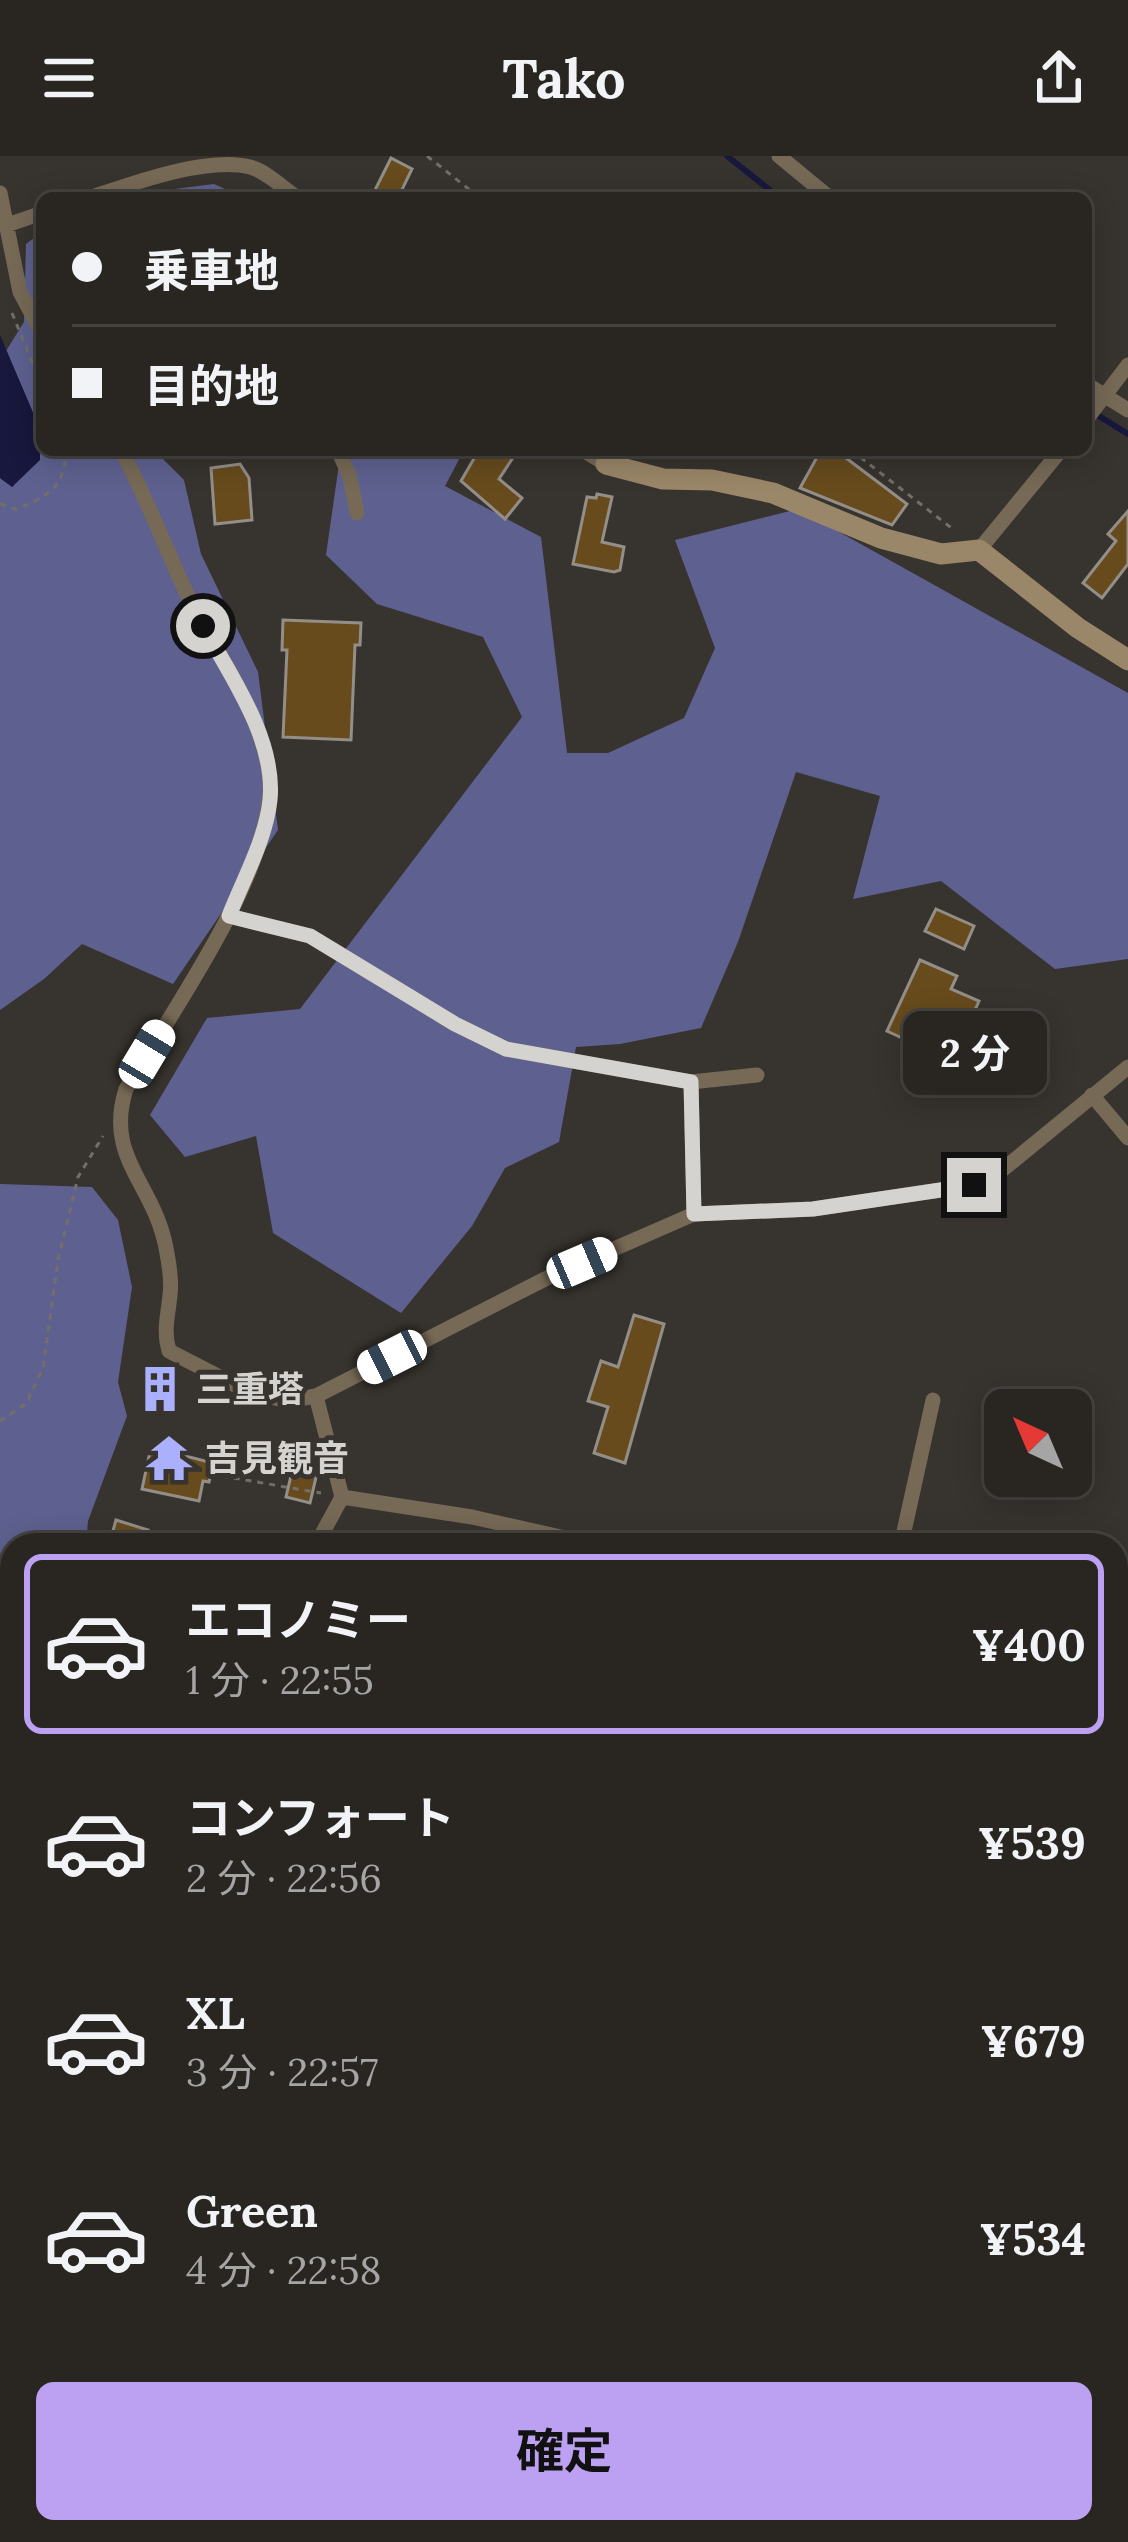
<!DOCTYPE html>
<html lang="ja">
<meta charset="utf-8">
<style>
body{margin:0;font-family:Lora,"Noto Sans JP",serif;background:#35322f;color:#f1f3f6;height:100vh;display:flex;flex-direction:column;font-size:45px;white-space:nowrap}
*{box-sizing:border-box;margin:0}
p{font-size:39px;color:#a5a5a5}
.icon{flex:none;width:66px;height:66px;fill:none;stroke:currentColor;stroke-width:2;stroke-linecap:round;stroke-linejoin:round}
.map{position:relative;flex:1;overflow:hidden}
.details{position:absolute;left:0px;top:1377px;width:1128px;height:1011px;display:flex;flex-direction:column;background:#292622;border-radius:36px 36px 0 0;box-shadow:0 6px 30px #0003,0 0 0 3px #454340}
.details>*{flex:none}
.top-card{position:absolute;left:36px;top:36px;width:1056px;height:264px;border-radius:18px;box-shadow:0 6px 30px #0003,0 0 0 3px #454340;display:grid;align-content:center;height:264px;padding:0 36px;background:#292622}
.needle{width:78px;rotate:316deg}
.controls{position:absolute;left:984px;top:1233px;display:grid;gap:24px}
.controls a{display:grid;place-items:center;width:108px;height:108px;border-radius:18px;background:#292622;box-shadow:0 6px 30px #0003,0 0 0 3px #454340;font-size:60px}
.end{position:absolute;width:54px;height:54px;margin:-27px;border:15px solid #d5d3cf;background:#111;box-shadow:0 0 0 6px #111}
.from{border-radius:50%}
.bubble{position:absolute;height:84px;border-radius:18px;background:#292622;box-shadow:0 6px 30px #0003,0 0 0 3px #454340;font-size:39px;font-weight:700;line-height:84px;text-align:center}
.car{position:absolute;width:36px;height:72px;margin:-36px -18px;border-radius:15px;box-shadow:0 0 9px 3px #0007;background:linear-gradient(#fff 24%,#345 0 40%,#fff 0 76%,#345 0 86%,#fff 0)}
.top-card b{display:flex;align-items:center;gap:42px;height:114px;font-size:45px}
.top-card b+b{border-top:3px solid #454340}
.top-card i{width:30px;height:30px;background:#f1f3f6}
ul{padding:21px 0 0;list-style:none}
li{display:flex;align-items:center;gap:36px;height:180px;margin:0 24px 18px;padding:0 12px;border:6px solid transparent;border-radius:18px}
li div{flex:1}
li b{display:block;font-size:45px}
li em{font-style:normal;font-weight:700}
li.current{border-color:#bca0f2}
li>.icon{width:108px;height:108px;stroke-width:1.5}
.primary-button{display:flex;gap:24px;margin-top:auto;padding:24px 36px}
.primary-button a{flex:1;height:138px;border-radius:18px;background:#bca0f2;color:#111;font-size:48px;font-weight:700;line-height:138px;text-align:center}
header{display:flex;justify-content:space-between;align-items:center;height:156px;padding:0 36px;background:#292622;font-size:54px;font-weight:700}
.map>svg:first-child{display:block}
</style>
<header><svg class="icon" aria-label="menu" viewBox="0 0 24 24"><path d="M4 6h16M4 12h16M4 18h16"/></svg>Tako<svg class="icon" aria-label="share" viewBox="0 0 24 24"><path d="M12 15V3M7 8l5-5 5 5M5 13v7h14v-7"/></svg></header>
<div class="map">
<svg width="1128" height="2386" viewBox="0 0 1128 2386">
<rect width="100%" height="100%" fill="#37332e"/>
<path fill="#5e618f" d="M214,28l31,14h-129l4,-2z
M42,76v218h112l30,30 17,74 57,118 20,158 -105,154 -91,-40 -38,35 -44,31v-532l13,9 27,-58 -34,-78 18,-29 2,-78z
M341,294h123l-19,36 96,51 26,216h41l76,-35 31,-70 -40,-108 123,-31 330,184v266l-73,10 -114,-88 -88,18 27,-103 -84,-24 -58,170 -37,86 -81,16 -44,3 -17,95 -54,26 -33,58 -71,87 -128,-80 -17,-97 -71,21 -35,-42 57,-97 93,-9 222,-292 -39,-80 -106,-33 -51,-49z
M0,1028l92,3 26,33 14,67 -14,95 9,34 -39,105 -2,24h-74v318l-12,8z"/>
<path fill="#18173d" d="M0,179l40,94v31l-28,27 -12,-9z"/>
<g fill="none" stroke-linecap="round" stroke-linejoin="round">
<path stroke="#18173d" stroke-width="6" d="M727,0l53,42
M1094,257l34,21"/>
</g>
<path fill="#674b1d" stroke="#938e88" stroke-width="3" d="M391,2l21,11 -14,29h-27z
M479,294h39l-19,29 23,19 -17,21 -44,-38z
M821,294l21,5 65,49 -15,21 -92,-37z
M240,308l9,14 3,42 -37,4 -4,-56z
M597,338l15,3 -10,45 22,5 -4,23 -6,2 -41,-8 14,-67 9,1z
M1128,355v53l-26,34 -19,-15 33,-42 -8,-7z
M283,464l78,3 -1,22h-5l-4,95 -68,-3 4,-87h-5z
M936,753l38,17 -10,23 -39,-18z
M920,804l37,16 -6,13 28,12 -15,34 -28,-13 -12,26 -37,-17z
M634,1159l30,9 -39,139 -31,-10 14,-46 -20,-6 13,-40 17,6z
M150,1217l25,5 -6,26 -25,-5z
M151,1291l62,16 -4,19 -6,-1 -4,20 -57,-12z
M293,1311l24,6 -7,30 -24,-6z
M116,1364l32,10 -5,15h-34z"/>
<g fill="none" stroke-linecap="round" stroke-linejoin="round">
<path stroke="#726f6b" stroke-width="3" stroke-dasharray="6 6" stroke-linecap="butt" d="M427,0l53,42
M12,157l30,73
M851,294l103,80
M0,348l16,5c30,-11 51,-23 49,-59
M0,1265l26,-17 17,-36 15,-108 20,-83 25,-41
M210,1318l111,19"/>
<path stroke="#766956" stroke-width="15" d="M779,0l51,42
M0,37l20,99 22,41
M89,42c42,-14 117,-42 161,-31 16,4 34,22 48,31
M7,69l35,-12
M1086,228l42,26
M1086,264l42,-55
M121,294c25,46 43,95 65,142 28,59 93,143 83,210 -12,90 -96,208 -143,287 -22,69 28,94 40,159 3,15 6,33 4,47 -2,21 -7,36 -1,56l72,37 45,13 30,-5 229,-117 149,-65 119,-5 161,-24 27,-14 127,-104
M338,294l12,27 7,36
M583,294l23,14
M979,394l82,-100
M229,760l81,20 145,88 51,25 185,33 3,132
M691,926l66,-7
M1092,939l36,43
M342,1341l130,20 124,28
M316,1389l26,-48 -26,-101
M901,1389l32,-145
M1116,2281l12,6
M1116,2366l12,7
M387,2376l29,10
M947,2384l66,-2 1,4
M878,2386v-10"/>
<path stroke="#9a8668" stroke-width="21" d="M606,308l57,15 49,1 61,13 108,45 60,16 38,-4 99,78 50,32
M1116,1581h12
M0,1800l12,7
M0,1940l12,-21
M128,2386l4,-10"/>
</g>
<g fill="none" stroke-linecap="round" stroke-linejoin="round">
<path stroke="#d5d3cf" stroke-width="15" d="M203,470c28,50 73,114 67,174 -4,39 -27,80 -41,116l81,20 145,88 51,25 185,33 3,132 119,-5 161,-24"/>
</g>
<defs>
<symbol id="building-bare" viewBox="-9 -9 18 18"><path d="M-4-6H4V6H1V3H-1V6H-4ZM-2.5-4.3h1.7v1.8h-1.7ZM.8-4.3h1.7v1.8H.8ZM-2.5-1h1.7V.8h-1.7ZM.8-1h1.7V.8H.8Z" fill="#aab0fb" stroke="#37332e" stroke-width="2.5" paint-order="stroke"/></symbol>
<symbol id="temple-bare" viewBox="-9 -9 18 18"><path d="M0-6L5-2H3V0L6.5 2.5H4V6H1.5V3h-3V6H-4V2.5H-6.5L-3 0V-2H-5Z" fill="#aab0fb" stroke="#37332e" stroke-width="2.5" paint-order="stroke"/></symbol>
</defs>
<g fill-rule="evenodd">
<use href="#building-bare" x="127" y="1200" width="66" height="66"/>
<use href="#temple-bare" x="136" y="1269" width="66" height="66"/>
</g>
<g text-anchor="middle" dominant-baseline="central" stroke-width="10" stroke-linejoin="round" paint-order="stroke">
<g font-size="36" font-weight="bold" fill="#d5d3cf" stroke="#37332e" text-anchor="start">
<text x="196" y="1233">三重塔</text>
<text x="205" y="1302">吉見観音</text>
</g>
</g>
</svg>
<div class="controls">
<a><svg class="needle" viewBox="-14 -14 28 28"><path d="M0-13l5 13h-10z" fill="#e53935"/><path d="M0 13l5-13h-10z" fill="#a5a5a5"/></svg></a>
</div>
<i class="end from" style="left:203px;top:470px"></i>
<i class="end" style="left:974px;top:1029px"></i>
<div class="bubble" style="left:903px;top:855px;width:144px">2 分</div>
<i class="car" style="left:147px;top:898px;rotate:31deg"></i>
<i class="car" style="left:582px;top:1107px;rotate:67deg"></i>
<i class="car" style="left:392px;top:1201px;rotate:243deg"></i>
<div class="top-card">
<b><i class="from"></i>乗車地</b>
<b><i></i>目的地</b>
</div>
<section class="details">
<ul>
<li class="current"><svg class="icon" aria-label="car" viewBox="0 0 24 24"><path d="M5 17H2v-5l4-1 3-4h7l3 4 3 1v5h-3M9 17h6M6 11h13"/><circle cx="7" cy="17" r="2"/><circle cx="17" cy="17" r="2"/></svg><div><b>エコノミー</b><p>1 分 · 22:55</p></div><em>¥400</em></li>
<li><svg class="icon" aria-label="car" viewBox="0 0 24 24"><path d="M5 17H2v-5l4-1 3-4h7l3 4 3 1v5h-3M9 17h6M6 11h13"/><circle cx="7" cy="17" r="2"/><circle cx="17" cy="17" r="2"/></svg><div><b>コンフォート</b><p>2 分 · 22:56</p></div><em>¥539</em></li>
<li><svg class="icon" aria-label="car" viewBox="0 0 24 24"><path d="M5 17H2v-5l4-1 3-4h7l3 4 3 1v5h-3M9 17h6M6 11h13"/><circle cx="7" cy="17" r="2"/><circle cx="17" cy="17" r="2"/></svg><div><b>XL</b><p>3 分 · 22:57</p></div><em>¥679</em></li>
<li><svg class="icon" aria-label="car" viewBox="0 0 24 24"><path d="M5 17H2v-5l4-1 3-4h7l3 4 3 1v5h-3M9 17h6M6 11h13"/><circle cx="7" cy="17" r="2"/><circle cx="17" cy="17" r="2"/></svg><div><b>Green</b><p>4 分 · 22:58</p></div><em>¥534</em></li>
</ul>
<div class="primary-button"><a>確定</a></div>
</section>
</div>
